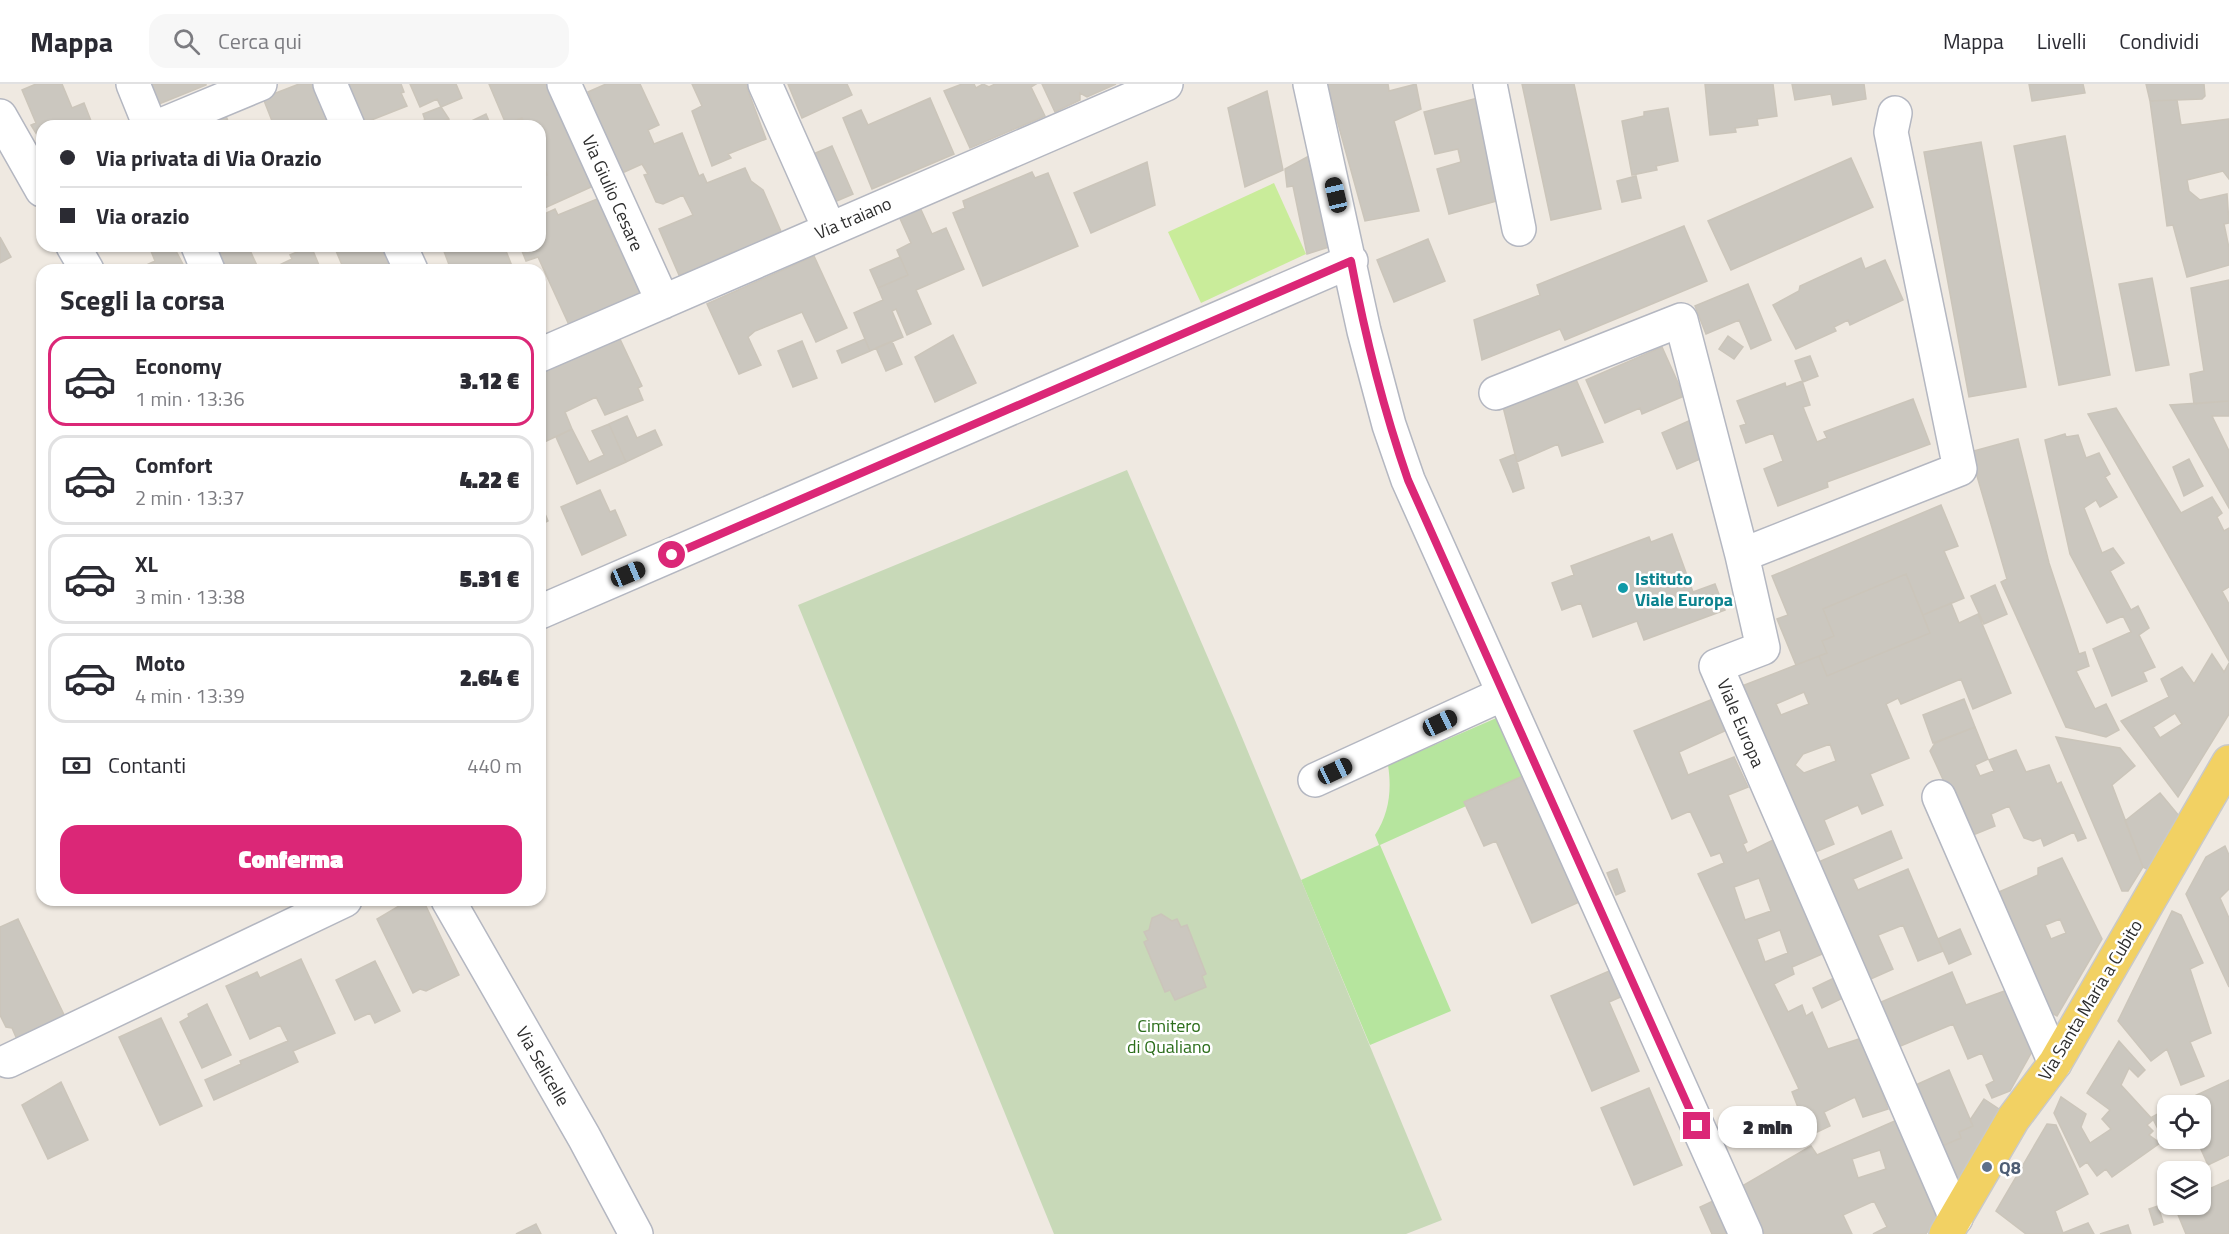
<!DOCTYPE html>
<html lang="it">
<meta charset="utf-8">
<style>
body{margin:0;font-family:"Titillium Web",sans-serif;background:#f7f7f7;color:#2b2b33;height:100vh;display:flex;flex-direction:column;font-size:22px;white-space:nowrap}
*{box-sizing:border-box;margin:0}
p{font-size:20px;color:#7c7c81}
.icon{flex:none;width:33px;height:33px;fill:none;stroke:currentColor;stroke-width:2;stroke-linecap:round;stroke-linejoin:round}
.map{position:relative;flex:1;overflow:hidden}
.details{position:absolute;left:36px;top:180px;width:510px;height:642px;display:flex;flex-direction:column;background:#fff;border-radius:18px;box-shadow:0 2px 4px #0004}
.details>*{flex:none}
.banner{position:absolute;left:36px;top:36px;width:510px;height:132px;border-radius:18px;box-shadow:0 2px 4px #0004;display:grid;align-content:center;height:132px;padding:0 24px;background:#fff}
.fabs{position:absolute;left:2157px;top:1011px;display:grid;gap:12px}
.fabs a{display:grid;place-items:center;width:54px;height:54px;border-radius:12px;background:#fff;box-shadow:0 2px 4px #0004;font-size:30px}
.end{position:absolute;width:27px;height:27px;margin:-14px;border:8px solid #db2777;background:#fff;box-shadow:0 0 0 3px #fff}
.from{border-radius:50%}
.bubble{position:absolute;height:42px;border-radius:18px;background:#fff;box-shadow:0 2px 4px #0004;font-size:20px;font-weight:800;line-height:42px;text-align:center}
.car{position:absolute;width:18px;height:36px;margin:-18px -9px;border-radius:8px;box-shadow:0 0 4px 2px #0007;background:linear-gradient(#222 24%,#8ab4d8 0 40%,#222 0 76%,#8ab4d8 0 86%,#222 0)}
.banner b{display:flex;align-items:center;gap:21px;height:57px;font-size:22px}
.banner b+b{border-top:2px solid #e1e1e2}
.banner i{width:15px;height:15px;background:#2b2b33}
ul{padding:0;list-style:none}
li{display:flex;align-items:center;gap:18px;height:90px;margin:0 12px 9px;padding:0 12px;border:3px solid #e1e1e2;border-radius:18px}
li div{flex:1}
li b{display:block;font-size:22px}
li em{font-style:normal;font-weight:800}
li.active{border-color:#db2777}
li>.icon{width:54px;height:54px;stroke-width:1.5}
h2{padding:0 24px;font-size:27px;line-height:72px}
.pay{display:flex;align-items:center;gap:15px;height:66px;padding:0 24px;font-size:22px}
.pay p{margin-inline-start:auto}
.button{display:flex;gap:12px;margin-top:auto;padding:12px 24px}
.button a{flex:1;height:69px;border-radius:18px;background:#db2777;color:#fff;font-size:24px;font-weight:800;line-height:69px;text-align:center}
header{display:flex;align-items:center;gap:36px;box-sizing:border-box;height:84px;padding:0 30px;background:#fff;border-bottom:2px solid #e1e1e2}
header strong{font-size:28px}
nav{display:flex;gap:33px;margin-inline-start:auto;font-size:21px}
.search{width:420px;height:54px;background:#f7f7f7;display:flex;align-items:center;gap:15px;box-sizing:border-box;padding:0 21px;border-radius:18px;color:#7c7c81;font-size:22px}
.map>svg:first-child{display:block}
</style>
<header>
<strong>Mappa</strong>
<div class="search"><svg class="icon" aria-label="search" viewBox="0 0 24 24"><circle cx="10" cy="10" r="6"/><path d="M15 15l6 6"/></svg>Cerca qui</div>
<nav><a>Mappa</a><a>Livelli</a><a>Condividi</a></nav>
</header>
<div class="map">
<svg width="2229" height="1150" viewBox="0 0 2229 1150">
<rect width="100%" height="100%" fill="#efe9e1"/>
<path fill="#b6e59e" d="M1501,632l27,62 -148,67 71,166 -81,34 -69,-165 78,-35 -4,-10c14,-21 17,-45 13,-70z"/>
<path fill="#c8d9b8" d="M1127,386l107,248 208,502 -36,14h-352l-256,-629z"/>
<path fill="#c9ec9a" d="M1274,99l32,71 -105,49 -33,-71z"/>
<path fill="#cbc7bf" stroke="#cbc5ba" stroke-width="1.5" fill-rule="evenodd" d="M36,0h26l10,24 12,-5 9,23h-51v17l-11,-18 5,-2 -14,-33z
M151,0h55v1l-47,19z
M299,0h20l19,42h-64l-11,-28z
M343,0h58l3,8 -3,1 6,13 -43,17 -7,-2z
M410,0h46l6,14 -21,9 -4,-8 -17,8z
M489,0h70l43,98 -62,28v-33l7,-2 -7,-15v-34h-15l-3,-8 -16,6z
M606,0h34l19,41 -11,5 6,14 28,-11 17,43 4,-2 4,9 38,-15 6,13 12,9 20,46 -59,19 2,4 -47,16 -20,-46 34,-14 -10,-20 -20,9 -7,-2 -12,-27 4,-1 -6,-10 -22,10 -31,-71 3,-2 -4,-9z
M692,0h57l-2,4 19,51 -38,15 3,4 -19,8 -20,-55 10,-5z
M788,0h59l5,11 -50,23z
M962,0h12l2,4 7,-4 6,3 6,-3h41l-5,3 14,29 -75,32 -26,-57z
M1042,0h74l-29,13 -7,-4v7l-25,12z
M1327,0h61l1,7 27,-7 5,25 -27,12 25,90 -54,10z
M1522,0h52l27,125 -50,11z
M1705,0h68l4,32 -20,3 1,6 -23,3 1,4 -26,3z
M1792,0h72l2,15 -33,6 -2,-11 -36,6z
M2029,0h54l2,9 -53,8z
M2146,0h58l1,12 -3,3 -52,2z
M1267,7l16,79 -38,17 -17,-79z
M930,14l24,56 -82,35 -29,-71 18,-8 7,15z
M1478,14l26,101 -55,15 -12,-45 24,-7 -3,-13 -23,5 -11,-42z
M2177,16l4,25 48,-6v60l-6,-8 -36,9 2,11 11,9 27,-6 2,29 -5,1 5,24v17l-42,12 -14,-52 -6,1 -17,-125z
M441,23l8,12 -6,2 3,5h-30l-1,-3 10,-3 -2,-6z
M1668,24l10,53 -22,5 1,4 -25,5 -10,-54 22,-5v-4z
M486,30l5,12h-30z
M226,32l4,10h-42l30,-7z
M2065,52l45,239 -51,10 -45,-239z
M1981,58l45,245 -57,10 -45,-245z
M832,62l21,48 -21,9 -21,-48z
M1311,71l18,92 -22,7 -14,-68 -6,1 -2,-18z
M1851,74l22,49 -142,63 -23,-49z
M1147,78l8,43 -64,28 -17,-40z
M1032,88l3,6 13,-5 30,73 -95,40 -30,-73 12,-5 -2,-7z
M1636,92l5,22 -19,4 -5,-21z
M607,111l11,28 -9,3 8,20 10,-3 17,52 -74,32 -32,-70 -12,4 -6,-15h20v-30l15,-7 3,6z
M918,119l14,31 14,-6 18,41 -48,21 15,34 -24,11 -11,-26 -4,2 11,26 -33,14 -16,-38 29,-13 -5,-12 30,-13 -11,-25 14,-7 -14,-31z
M1684,142l23,55 -142,59 -5,-11 -78,31 -8,-40 66,-25 -3,-10z
M0,153l11,20 -11,6z
M1428,155l17,42 -51,21 -17,-42z
M149,162h33l-7,3 11,21h-50l19,-9z
M213,162h35l11,24h-36z
M311,162l10,24h-52l23,-11 -2,-4z
M334,162h55l10,24h-62l-1,-2 6,-3z
M442,162h62l8,20 -9,4h-52z
M814,172l33,72 -31,14 -14,-30 -47,19 -7,6 13,28 -22,9 -32,-70z
M900,173l8,18 -30,13 -8,-18z
M1861,174l4,11 20,-9 18,40 -53,25 -2,-5 -14,7 2,4 -40,18 -23,-44 26,-14 1,-5z
M2152,194l17,87 -33,6 -17,-87z
M2229,196v121l-35,3 -4,-30 14,-3 -13,-83z
M1748,200l23,56 -20,9 -12,-29 -33,14 -11,-28z
M953,251l23,48 -41,19 -20,-45z
M1728,252l15,11 -9,12 -15,-10z
M619,253l23,49 -4,2 5,12 -38,15 -9,-18 -31,15 7,17 -32,15v-76z
M865,255l5,12 -28,12 -5,-12z
M802,257l15,37 -24,9 -15,-36z
M892,257l10,23 -16,7 -10,-23z
M1662,263l22,49 -42,18 -2,-6 -35,15 -19,-43z
M1810,272l8,20 -15,6 -8,-21z
M1575,293l28,65 -41,14 -4,-12 -41,18 -15,-59z
M1802,297l8,24 -7,2 14,35 10,-4 -3,-6 89,-33 17,45 -103,38 1,5 -50,19 -14,-37 19,-8 -10,-28 -27,10 -6,-17 6,-2 -9,-23 48,-18 1,4z
M2229,317v15h-17l17,35v57l-59,-103z
M2116,324l65,105 31,-16 10,16 -5,4 7,14 5,-3v59l-7,4 7,13v57l-141,-247z
M627,332l10,22 18,-8 7,15 -36,17 -17,-38z
M1693,335l7,40 -23,10 -15,-36z
M609,340l17,38 -49,22 -21,-47 16,-8 17,33 15,-7 -12,-24z
M2065,350l1,3 12,-2 8,23 13,-5 11,21 -5,3 12,20 -17,10 -4,-7 -12,8 18,45 11,-5 11,15 -14,8 21,39 7,-4 11,22 -10,7 16,32 -12,5 4,9 -35,15 -19,-47 38,-17 -8,-16 -16,7 -37,-69 -25,-114z
M2018,355l31,124 30,91 6,-2 4,14 -13,5 19,38 11,-5 13,26 -13,7 -40,-10 -65,-145 6,-3 -37,-127z
M1515,370l9,34 -11,4 -13,-32z
M2189,375l14,27 -19,10 -11,-29z
M600,406l10,22 5,-2 11,25 -44,20 -21,-48z
M540,418l8,19 -8,4z
M1941,421l17,41 -14,5 20,47 -41,17 -17,-41 -83,35 11,27 -12,5 5,12 -31,12 -19,-46 11,-4 -16,-39z
M1672,450l21,58 22,-8 10,26 -81,30 -7,-19 -44,16 -12,-34 -19,7 -10,-27 22,-8 -3,-9 78,-29 2,5z
M1906,490l24,59 -103,43 -8,-20 8,-3 -5,-12 12,-5 -11,-27z
M1995,501l12,29 -23,10 -13,-28z
M1951,519l8,20 19,-9 33,79 -38,16 -12,-30 -60,25 -3,-6 -12,6 23,54 -39,16 13,31 -21,9 -4,-9 -34,15 10,24 -21,9 -71,-167 77,-30 8,20 103,-43 -7,-18zM1804,608l5,12 -28,11 -5,-11zM1830,660l6,17 -32,12 -9,-8 8,-11z
M2212,570l12,18 5,-9v51l-51,83 -57,-76 48,-24 -8,-18 21,-12 12,17zM2175,629l7,11 -22,14 -7,-11z
M1713,615l14,31 -48,22 9,23 46,-18 14,30 -20,8 19,47 -4,2 4,9 30,-15 45,116 -30,13 2,7 -20,10 14,28 14,-7 4,11 6,-4 16,37 34,-11 26,71 -25,8 -8,-20 -31,15 6,14 -21,10 -17,-44 7,-3 -101,-215 26,-11 -4,-10 -9,3 -21,-45 -18,8 -38,-88zM1759,794l12,33 -26,9 -11,-33zM1780,846l8,23 -23,9 -8,-23z
M1964,615l11,28 -42,16 -10,-28z
M1975,643l13,32 -13,6 5,11 14,-5 -5,-11 27,-10 10,22 23,-7 8,19 4,-2 25,56 -8,3 -4,-9 -30,14 -3,-8 -8,3 -9,-3 -15,-32 -18,8 4,12 -22,9 -4,-11 -7,-3 -32,-70 5,-8z
M2056,653l64,11 15,18 -23,19 31,82 -15,24h-6z
M1523,692l56,126 -47,21 -36,-82 -12,5 -20,-44z
M2160,709l20,24 -30,54 -7,-4 -18,-46z
M1891,747l11,27 -49,21 5,11 50,-21 35,82 -25,10 -15,-36 -25,10 15,34 -29,13 -50,-118z
M2225,762l4,9v34l-9,9 9,20v69l-43,-93 20,-37z
M2062,774l40,81 -45,77 -16,-9 -49,-112 46,-20v-7zM2060,835l6,14 -15,6 -6,-14z
M1617,785l8,22 -9,4 -9,-22z
M409,816h14l36,75 -33,16 -6,-2 -7,4 -36,-74z
M2172,827l9,4 22,48 -13,6 21,64 -21,9 14,34 -23,9 -14,-36 -16,12 -33,-40z
M1161,830l11,7 5,-2 4,8 6,-2 19,49 -4,2 4,11 -31,13 -5,-10 -5,2 -21,-50 4,-2 -4,-8 5,-2 3,-12z
M18,835l49,102 -48,23 -7,-16 -6,-1 -6,-12v-88z
M1960,845l11,25 -22,10 -11,-25z
M301,875l34,74 -42,18 5,11 -84,38 -9,-20 36,-16 -1,-3 48,-20 -8,-16 -30,14 -24,-53 31,-14 3,6z
M375,877l25,50 -25,12 -5,-10 -15,7 -19,-40z
M1614,885l11,26 -16,7 30,69 -47,20 -41,-95z
M1952,888l14,33 44,-16 24,59 -24,43 -18,7 -6,-13 8,-4 -12,-28 -14,6 -15,-35 -62,26 -19,-44z
M1834,894l9,20 -21,10 -9,-20z
M207,920l24,51 -29,13 -22,-46 9,-5 -1,-3z
M161,934l41,88 -42,19 -41,-88z
M2119,957l26,29 -7,7 -9,-9 -8,17 32,35 -6,5 6,6 -4,4 11,8 -48,34 -6,-8 -9,7 -10,-14 -7,5 -26,-54 7,-16 25,17 -5,13 9,16 21,-14 -9,-10 8,-9 -23,-17z
M1949,986l24,56 -14,6 2,6 -26,11 -26,-61z
M2229,996v75l-21,10 -12,-27h4v-32h-19l-2,-3z
M61,998l27,58 -40,19 -26,-54z
M1649,1004l33,77 -48,20 -33,-77z
M1984,1015l27,18 -46,68 -15,-10 -15,-26 26,-11 -2,-6 14,-6 -3,-6z
M2165,1026l3,17 -9,4 -7,-14z
M1897,1036l41,96 -12,18h-53l14,-7 -13,-26 -31,14 9,19h-87l-28,-45 74,-43 6,9zM1880,1066l6,19 -28,9 -6,-19z
M2047,1040l9,1 32,69 -33,17 8,22 25,-10 6,11h-68l-30,-23z
M2229,1096v54h-43l-12,-29 26,-1v-11z
M1713,1117l13,32 -3,1h-11l-12,-27z
M2158,1122l5,16 -9,3 -5,-16z
M536,1140l5,10h-25z
M2128,1141l3,9h-31z"/>
<g fill="none" stroke-linecap="round" stroke-linejoin="round">
<defs>
<path id="minor" d="M133,0l17,42
M330,0l18,42
M564,0l99,218
M765,0l64,144
M1310,0l54,247 25,94 19,55 338,754
M1490,0l29,145
M0,32l42,74
M159,42l101,-42
M73,162l14,24
M198,162l10,24
M400,162l11,24
M540,271l626,-271
M1496,309l185,-73 61,235 21,93 -47,18 240,552
M1742,471l218,-86 -69,-337 4,-19
M540,528l811,-351
M1315,696l188,-86
M1939,713l116,266
M448,816l136,237 52,97
M8,977l337,-161"/>
<path id="major" d="M1946,1150l67,-115 42,-56 174,-301"/>
</defs>
<use href="#minor" stroke="#b4b7c1" stroke-width="36"/>
<use href="#major" stroke="#c9c9c9" stroke-width="36"/>
<use href="#minor" stroke="#fff" stroke-width="33"/>
<use href="#major" stroke="#f2d163" stroke-width="33"/>
</g>
<g fill="none" stroke-linecap="round" stroke-linejoin="round">
<path stroke="#db2777" stroke-width="8" d="M672,471l679,-294c14,75 32,147 57,219l289,646"/>
</g>
<circle fill="#0f9aa8" stroke="#fff" stroke-width="2" cx="1623" cy="504" r="6"/>
<circle fill="#5c6f8a" stroke="#fff" stroke-width="2" cx="1987" cy="1083" r="6"/>
<g text-anchor="middle" dominant-baseline="central" stroke-width="5" stroke-linejoin="round" paint-order="stroke">
<g font-size="18" fill="#2e2e2e" stroke="#fff">
<text transform="translate(613 109) rotate(66)">Via Giulio Cesare</text>
<text transform="translate(853 134) rotate(-23)">Via traiano</text>
<text transform="translate(1741 639) rotate(67)">Viale Europa</text>
<text transform="translate(2090 916) rotate(-59)">Via Santa Maria a Cubito</text>
<text transform="translate(543 982) rotate(60)">Via Selicelle</text>
</g>
<g font-size="18" font-weight="bold" fill="#0d838f" stroke="#fff" text-anchor="start">
<text x="1635" y="494">Istituto<tspan x="1635" dy="21">Viale Europa</tspan></text>
</g>
<g font-size="18" fill="#2c6e1b" stroke="#fff">
<text x="1169" y="941">Cimitero<tspan x="1169" dy="21">di Qualiano</tspan></text>
</g>
<g font-size="18" font-weight="bold" fill="#4e5e75" stroke="#fff" text-anchor="start">
<text x="1999" y="1083">Q8</text>
</g>
</g>
</svg>
<div class="fabs">
<a><svg class="icon" aria-label="locate" viewBox="0 0 24 24"><circle cx="12" cy="12" r="6"/><path d="M12 2v4M12 18v4M2 12h4M18 12h4"/></svg></a>
<a><svg class="icon" aria-label="layers" viewBox="0 0 24 24"><path d="M12 4l9 5-9 5-9-5zM3 14l9 5 9-5"/></svg></a>
</div>
<i class="end from" style="left:672px;top:471px"></i>
<i class="end" style="left:1697px;top:1042px"></i>
<div class="bubble" style="left:1718px;top:1022px;width:99px">2 min</div>
<i class="car" style="left:1336px;top:111px;rotate:347deg"></i>
<i class="car" style="left:628px;top:490px;rotate:67deg"></i>
<i class="car" style="left:1440px;top:639px;rotate:65deg"></i>
<i class="car" style="left:1335px;top:687px;rotate:65deg"></i>
<div class="banner">
<b><i class="from"></i>Via privata di Via Orazio</b>
<b><i></i>Via orazio</b>
</div>
<section class="details">
<h2>Scegli la corsa</h2>
<ul>
<li class="active"><svg class="icon" aria-label="car" viewBox="0 0 24 24"><path d="M5 17H2v-5l4-1 3-4h7l3 4 3 1v5h-3M9 17h6M6 11h13"/><circle cx="7" cy="17" r="2"/><circle cx="17" cy="17" r="2"/></svg><div><b>Economy</b><p>1 min · 13:36</p></div><em>3.12 €</em></li>
<li><svg class="icon" aria-label="car" viewBox="0 0 24 24"><path d="M5 17H2v-5l4-1 3-4h7l3 4 3 1v5h-3M9 17h6M6 11h13"/><circle cx="7" cy="17" r="2"/><circle cx="17" cy="17" r="2"/></svg><div><b>Comfort</b><p>2 min · 13:37</p></div><em>4.22 €</em></li>
<li><svg class="icon" aria-label="car" viewBox="0 0 24 24"><path d="M5 17H2v-5l4-1 3-4h7l3 4 3 1v5h-3M9 17h6M6 11h13"/><circle cx="7" cy="17" r="2"/><circle cx="17" cy="17" r="2"/></svg><div><b>XL</b><p>3 min · 13:38</p></div><em>5.31 €</em></li>
<li><svg class="icon" aria-label="car" viewBox="0 0 24 24"><path d="M5 17H2v-5l4-1 3-4h7l3 4 3 1v5h-3M9 17h6M6 11h13"/><circle cx="7" cy="17" r="2"/><circle cx="17" cy="17" r="2"/></svg><div><b>Moto</b><p>4 min · 13:39</p></div><em>2.64 €</em></li>
</ul>
<div class="pay"><svg class="icon" aria-label="cash" viewBox="0 0 24 24"><path d="M3 7h18v10H3z"/><circle cx="12" cy="12" r="2"/></svg>Contanti<p>440 m</p></div>
<div class="button"><a>Conferma</a></div>
</section>
</div>
